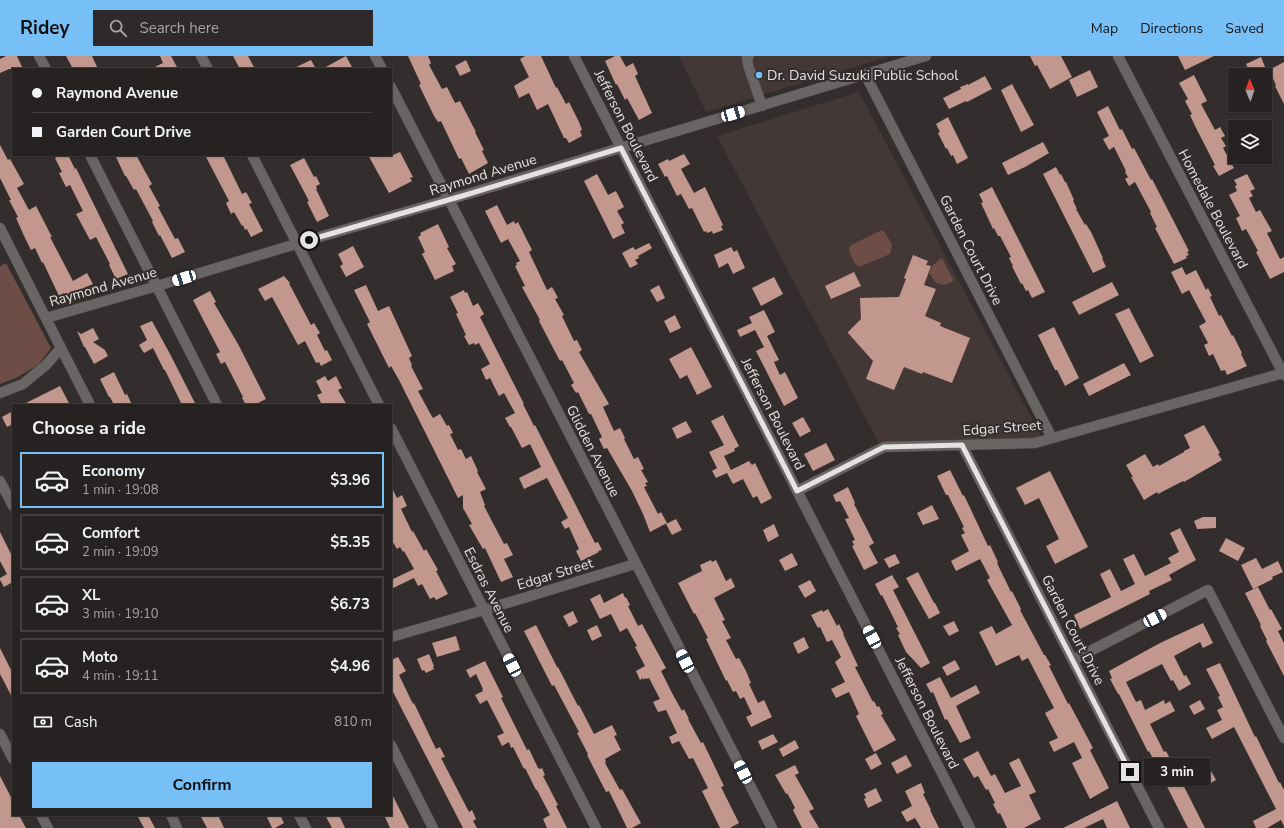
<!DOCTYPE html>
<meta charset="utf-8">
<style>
body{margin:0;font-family:"Nunito Sans",sans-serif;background:#2e2a2a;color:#f1f3f6;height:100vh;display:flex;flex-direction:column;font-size:15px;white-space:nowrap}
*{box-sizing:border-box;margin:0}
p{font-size:13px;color:#a4a4a5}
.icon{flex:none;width:22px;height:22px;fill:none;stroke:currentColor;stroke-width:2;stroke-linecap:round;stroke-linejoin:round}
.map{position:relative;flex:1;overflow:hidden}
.side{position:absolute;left:12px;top:348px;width:380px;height:412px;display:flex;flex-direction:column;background:#262222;border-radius:0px;box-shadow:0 1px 3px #0004,0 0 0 1px #423f40}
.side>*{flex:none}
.guide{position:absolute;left:12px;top:12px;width:380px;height:88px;border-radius:0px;box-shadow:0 1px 3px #0004,0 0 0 1px #423f40;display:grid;align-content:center;height:88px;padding:0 20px;background:#262222}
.needle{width:26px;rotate:358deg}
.tools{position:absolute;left:1228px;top:12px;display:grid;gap:8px}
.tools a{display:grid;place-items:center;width:44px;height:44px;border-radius:0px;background:#262222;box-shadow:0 1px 3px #0004,0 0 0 1px #423f40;font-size:20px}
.end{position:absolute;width:18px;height:18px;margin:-9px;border:5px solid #e5e2e1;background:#111;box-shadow:0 0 0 2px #111}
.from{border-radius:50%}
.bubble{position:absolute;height:28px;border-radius:0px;background:#262222;box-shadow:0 1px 3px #0004,0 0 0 1px #423f40;font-size:13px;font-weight:700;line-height:28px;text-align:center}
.car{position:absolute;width:12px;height:24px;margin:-12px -6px;border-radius:5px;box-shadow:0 0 3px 1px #0007;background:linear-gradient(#fff 24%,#345 0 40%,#fff 0 76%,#345 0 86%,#fff 0)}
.guide b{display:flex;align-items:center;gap:14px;height:38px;font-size:15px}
.guide b+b{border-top:1px solid #423f40}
.guide i{width:10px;height:10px;background:#f1f3f6}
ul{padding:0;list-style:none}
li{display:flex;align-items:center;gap:12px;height:56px;margin:0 8px 6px;padding:0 12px;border:2px solid #423f40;border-radius:0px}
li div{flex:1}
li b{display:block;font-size:15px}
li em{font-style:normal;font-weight:700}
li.on{border-color:#77c0f7}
li>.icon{width:36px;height:36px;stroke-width:1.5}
h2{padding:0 20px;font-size:18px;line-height:48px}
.pay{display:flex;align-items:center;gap:10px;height:44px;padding:0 20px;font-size:15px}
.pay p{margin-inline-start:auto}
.action{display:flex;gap:8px;margin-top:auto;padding:8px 20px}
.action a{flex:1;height:46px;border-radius:0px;background:#77c0f7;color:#111;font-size:16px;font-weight:700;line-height:46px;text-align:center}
header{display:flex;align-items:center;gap:24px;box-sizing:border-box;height:56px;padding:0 20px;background:#77c0f7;color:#111}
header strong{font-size:19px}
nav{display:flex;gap:22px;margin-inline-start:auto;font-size:14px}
.search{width:280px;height:36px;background:#2e2a2a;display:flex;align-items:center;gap:10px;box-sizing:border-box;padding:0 14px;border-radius:0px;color:#a4a4a5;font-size:15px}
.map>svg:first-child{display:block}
</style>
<header>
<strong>Ridey</strong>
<div class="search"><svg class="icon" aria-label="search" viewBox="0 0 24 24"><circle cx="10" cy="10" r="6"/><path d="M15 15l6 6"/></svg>Search here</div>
<nav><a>Map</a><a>Directions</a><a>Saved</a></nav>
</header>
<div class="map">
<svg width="1284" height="772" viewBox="0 0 1284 772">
<rect width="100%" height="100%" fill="#332e2d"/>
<path fill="#433836" d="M679,0h212l-185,56z
M859,36l184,348 -161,9 -165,-313z"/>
<path fill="#6d4d46" d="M882,174l3,3 7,11 -2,10 -31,13c-5,-3 -10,-14 -10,-20l2,-2z
M942,202l12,23 -9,4 -9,-2 -7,-10 4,-8z
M6,207l45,85 -13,17 -22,13 -16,6v-118z"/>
<path fill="#c2978d" d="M6,0h11l6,13h-14l-9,4v-14z
M66,0h26l6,13h-25z
M160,0h11l7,13h-27l12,-6z
M233,0h15l7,13h-15z
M346,0l7,13h-31z
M408,0h20l3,7 -2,2 13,24 5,-2 8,16 5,-2 16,31h-1l9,18 -2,1 6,12 -19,11 -8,-16 -2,1 -18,-38 -3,1 -4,-6 -15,-31 2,-1z
M525,0h16l15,32 1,-1 9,17 3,-2 10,20 3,8 -2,1 2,5 -13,7 -3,-5h-2l-16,-34 -11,6 -8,-17 -10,5 -5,-12 15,-9 -9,-18z
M615,0h5l6,11 7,-4 5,11 -3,2 17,37 -13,7 -12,-22 -2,2 -8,-16 -1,1 -11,-24z
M1030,0h31l11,21 -22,12 -13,-24 -2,1z
M1178,0h36l-29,14z
M1261,1l4,10 -14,7 -5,-10z
M311,4l5,9h-24z
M466,4l5,11 -11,5 -5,-10z
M1284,6v42l-9,-18 1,-1 -7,-15z
M1090,14l8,17 -21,10 -8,-17z
M1194,19l13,26 -6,3 14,26 5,-3 5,9 -4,2 5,8 -3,2 11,20 -15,8 -6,-10 2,-1 -20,-39 -5,-11 2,-1 -7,-13 3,-2 -9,-16z
M985,20l7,13 -25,13 -1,-1 -17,8 -6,-11 18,-9 -1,-2 8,-3v1z
M1012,28l22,41 -13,7 -20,-42z
M1108,50l12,24 2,-1 10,20 2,-1 17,32 1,-1 37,72 -2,1 2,3 -3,1 1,2 -13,6 -19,-36 2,-1 -7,-14 1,-1 -16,-30 -6,4 -4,-7 3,-2 -3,-5 1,-1 -12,-24 -5,3 -6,-11 6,-3 -12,-24z
M948,61l20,41 -11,6 -4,-9 -2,1 -4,-8 -1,1 -8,-16 2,-1 -4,-8z
M1043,86l6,11 -24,14 -17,8 -6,-12z
M0,89l8,15 2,-1 14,25 -7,4 12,22 7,-4 16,31h-2l23,44 14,-8 6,11 -28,12 -1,-3 -5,3 -16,-34 -1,1 -7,-15 -4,2 -6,-12 -9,-20 2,-1 -9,-17h2l-11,-22z
M400,96l13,25 -3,1 2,3 -23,12 -21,-38h25z
M684,98l6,10 -9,5 13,24 11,-6 18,38 -2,1 2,4 -10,4 -1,-3 -5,2 -1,-2 -2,1 -12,-24 -3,1 -8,-15 -4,2 -10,-20 -2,1 -7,-13 10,-5 1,2z
M61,99h7l7,14 1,-1 52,106 -12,5 -7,-14 1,-1 -14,-27 -6,3 -14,-26 7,-3 -13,-26 -4,2 -7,-14 3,-1 -7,-14z
M115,99h21l16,29 -3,2 11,20 -2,1 17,32 3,-1 7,14 -13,6 -12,-23 -1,1 -7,-14 1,-1 -17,-32 -2,1 -8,-14h-1z
M205,99h18l19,39 4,-2 6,11 -3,1 14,27 -12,6 -4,-8 -2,1 -2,-5 -1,1 -8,-14 -3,2 -5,-11 3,-2z
M304,102l10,19 2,-1 4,8 -4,2 1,3h-1l13,27 -12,6 -10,-20 2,-1 -19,-36z
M1056,111l4,8 1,-1 4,8h1l8,18 -1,1 4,8h-1l9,16 1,-1 5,8 12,26h-1l4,9 -13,6 -50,-99z
M597,118l11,21 8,-4 8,16 -7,4 7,12 -3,2 4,8 -12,6 -29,-58z
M1247,118l8,15 -5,2 3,5 -4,2 7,14 4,-2 12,21 -5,2 13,26 4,-2v15l-14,7 -14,-27 2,-1 -12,-22 -4,2 -6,-13 4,-2 -11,-21 8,-4 -2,-5 2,-1 -3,-5z
M992,131l53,105 -13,6 -4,-8 -2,1 -4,-8 -1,1 -9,-18h1l-4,-8 2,-1 -11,-21h-2l-4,-8 -1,1 -12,-26 2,-1 -4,-8z
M497,149l10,20 7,-4 1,3 3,-2 14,28 -3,2 18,38 5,-3 3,5 3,6 -3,1 9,16 -2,1 12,25 3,-1 5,10 -3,2 30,52 -6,3 11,24 6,-3 5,10 -1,1 10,20 4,-2 6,12 -3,1 7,12 -3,1 2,3 -3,1 14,27 3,-2 6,11 -17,9 -7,-18 -11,-23 -25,-43 -3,1 -5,-10 3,-2 -11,-23h-2l-11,-22 -2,1 -5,-8 3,-2 -12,-23 -2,1 -9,-17 -12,-23 1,-1 -18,-33 3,-1 -10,-20 2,-1 -1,-2 4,-2 -12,-22 -7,4 -16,-32z
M438,168l11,23 -2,1 9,16 -4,2 2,5 -19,9 -13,-26 3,-2 -7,-15 3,-2 -1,-2z
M649,187l3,5 -14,8 1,2 -4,2 3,4 -8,4 -8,-15 11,-6 2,3z
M353,190l11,21 -18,10 -6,-11 3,-2 -5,-10z
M731,191l3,5 3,-2 8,18 -12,6 -5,-11 -9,5 -5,-13z
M913,199l15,6 -2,4 5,1 -7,19 12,4 -11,27 16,7 -1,3 30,12 -18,45 -29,-11 -1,2 -18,-7 -10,23 -28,-11 7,-18 -25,-28v-1l13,-13 -1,-21 39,-1 7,-18 -2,-1z
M1182,211l4,8 10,-5 10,20 2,-2 4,8 -2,1 9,19 2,-1 11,21 1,-1 9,18 -1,1 6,12 -20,9 -2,-5 -4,1 -8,-17 -4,2 -5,-11 4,-2 -9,-17 7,-4 -17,-32 -7,4 -11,-22z
M854,216l7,14 -30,13 -6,-13z
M284,220l6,7 -1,1 2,3 20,38 3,-2 6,10 -3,2 8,16 2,-1 5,10 -11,6 -2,-4 -3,1 -11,-22 -7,4 -26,-48 -7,4 -7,-12z
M774,221l9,17 -22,12 -9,-18z
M1112,226l7,13 -40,20 -7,-13z
M366,229l12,26 11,-5 23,50 -3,2 3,7 -1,1 12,23 -5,2 12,22 3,5 7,-4 7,12 2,-1 4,8 -3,1 8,16 3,-1 5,10 5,-3 7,15 -1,1 9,17 -6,3 5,13 -1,1 20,38 3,-1 6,12 -9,4 9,18 -12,5 -16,-34 -2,1 -14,-24 3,-1 -9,-16v-13l-5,3 -59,-118 -8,-14 -2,2 -22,-44 3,-2 -16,-32z
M659,229l6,13 -8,4 -7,-12z
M464,234l1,3 2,-1 6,14 5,-3 6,11 -4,3 44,87h-1l11,22 1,-1 60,118 3,-1 4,8 -4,1 1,1 -18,9 -5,-10 3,-2 -10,-22 -4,2 -4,-7 7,-4 -21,-40 -23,11 -5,-11 22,-11 -11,-23 -8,4 -11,-21h-1l-5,-9 10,-5 -11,-20 -5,3 -9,-18 -4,2 -5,-11 9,-5 -11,-21 -4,2 -1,-2 -5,2 -5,-9 2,-1 -10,-21 2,-1 -8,-16z
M210,235l6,11 -2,1 24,41 28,55 -12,6h-8l-4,-7 1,-1 -18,-35 -4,2 -5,-10 4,-2 -27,-52z
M1129,252l25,48 -14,7 -25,-49z
M764,254l11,22 -8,4 12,24 -5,2 6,13 5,-3 13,26 -14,8 -28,-55 8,-4 -9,-17 -15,7 -3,-7 15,-7 -3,-6z
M675,259l6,13 -11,5 -6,-12z
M152,265l18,33 26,51h-14l-17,-35h-1l-11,-22 -9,5 -5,-8 8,-5 -7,-14z
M1054,271l25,51 -14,8 -8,-16h-2l-17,-35z
M93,272l6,11 -6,3 12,8 3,6 -14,8 -9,-17h-1l-7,-16 4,3z
M691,291l21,40 -15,8 -10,-20 -7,4 -11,-20z
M1124,307l7,12 -42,21 -6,-12z
M114,316l11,23 2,-1 5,11h-18l-4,-8h-1l-9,-18z
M325,320l3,5 8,-5 6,12 -4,2 9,15h-25l-5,-10 5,-2 -6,-12z
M60,330l10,19h-48z
M13,355v13l-6,3 -5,-10z
M723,359l16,31 -5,3 1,2 -11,5 7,14 18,-9 3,4 3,-2 17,35 -11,6 -4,-8 -4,2 -10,-19 -10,5 -6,-11 -11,5 -4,-7 5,-3 -8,-16 15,-7 -13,-24z
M803,361l8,14 -11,6 -8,-14z
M686,365l6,11 -15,7 -5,-11z
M1204,369l16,28 -2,1 4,6 -38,22 -1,-1 -25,13 -1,-2 -13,8 -13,-23h2l-7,-12 19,-11 8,13 5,-3 1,2 25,-14v-1l6,-3 -6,-13z
M826,387l9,17 -22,11 -9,-17z
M950,414l13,26 1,-1 24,51 2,-1 8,17 -1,1 14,29 1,-1 9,18 -1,1 24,45h1l6,10 -2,1 19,38 1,-1 24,45 -3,2 19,38 -19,11 -18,-36 10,-5 -8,-16 -20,10 -5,-10 9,-4 -13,-25 9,-5 -26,-50 -6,3 -3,-6 -23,11 -17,-34 13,-6 4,8 16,-9 -25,-45 3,-2 -10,-19 -24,12 -5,-10 18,-10 -8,-16 4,-2 -3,-5 2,-1 -16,-32h-2l-9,-19z
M1050,415l38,76 -33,17 -9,-18 13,-7 -20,-41 -14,7 -9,-17z
M391,430l6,12 5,-3 5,11 -6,3 11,23 1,-1 11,20 2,-2 12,21 -2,1 12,23 -12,6 -2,-3 -4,2 -8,-15 -4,2 -4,-8 -21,10 -2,-5v-3l23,-11 -10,-18 -1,1 -3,-5 -3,2 -6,-10z
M848,431l7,16 -1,1 20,39 -5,3 9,17 -14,7 -12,-24 2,-1 -2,-4 3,-1 -10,-21 4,-1 -9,-17 -4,1 -3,-7z
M932,449l7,14 -16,6 -6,-12z
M1203,461h13v11l-19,1 -3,-8z
M676,463l6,11 -10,5 -6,-11z
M774,468l5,12 -11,6 -5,-12z
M1180,472l16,32 -27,15 3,5 -23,11 1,3 -70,35 -6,-14 37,-18 -11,-23 10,-5 11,22 14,-7 -12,-25 11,-5 11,22 26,-13 -3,-5 11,-6 -9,-19z
M0,476l13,26v28l-2,-3 -7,4 -4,-7v-2l7,-4 -7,-13z
M1226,482l19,10 -7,13 -19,-10z
M792,497l6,12 -13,6 -6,-11z
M895,498l5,9 -11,5 -5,-9z
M1256,502l6,11 16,-8 5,11 -11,5 1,2 -20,10 -12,-24z
M711,504l1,2 4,-2 10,21 5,-3 4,9 -21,11 11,22 -3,1 9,17 -5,2 10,19 3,-1 7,13 5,12 -2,1 9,19 6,-3 8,17 -21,10 -5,-10 6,-3 -8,-17 -4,2 -4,-8 -3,1 -6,-12 -1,1 -20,-42 2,-1 -13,-25 -1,1 -16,-31 24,-12 -2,-6z
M918,516l16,31h1l5,10 -11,6 -23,-41z
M892,519l7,12 -6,3 37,73 -9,5 -15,-16 -8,-17 2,-1 -4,-6 2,-1 -16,-32 -1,1 -6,-12z
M810,524l6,11 -11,7 -7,-12z
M1258,531l12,23 1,-1 11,20 -4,2 6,12v33l-18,-35 1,-1 -7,-14 1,-1 -16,-32z
M623,537l2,5 1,-1 4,8 -2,1 10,20 4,-2 24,44 -5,3 11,22 10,18 2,-2 5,10h-1l13,24 2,-1 21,44 -3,1 18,36 -9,5h-10l-18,-37 6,-3 -15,-30 -4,1 -10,-18 -7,3 -3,-7 8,-4 -11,-23 -8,2 -5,-10 7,-3 -11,-21 -3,1 -1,-1 -2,2v-2l-3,2 -4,-9 9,-5 -10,-19 2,-1 -10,-18 -7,4 -9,-18 -11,5 -10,-20 10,-5 4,9z
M828,553l9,17 2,-2 5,10h-1l15,32 -3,1 18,35 1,-1 3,6 2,-1 4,8 -2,1 15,25 -22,12 -18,-36 3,-2 -10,-22 -13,6 -5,-9 14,-7 -10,-20 6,-5 -9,-17 -5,2 -7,-15 -2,1 -7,-13 11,-5 1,2z
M573,555l5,11 -9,5 -6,-11z
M954,565l5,10 -10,5 -6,-10z
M1203,567l10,20 -10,5 -3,-6 -26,14 10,20 2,-1 5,9 -12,7 -6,-11 -2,1 -9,-17 -36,18 10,20 5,-2 4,10 19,-10 1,4 5,-3 5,10 -25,13 14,28 2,-1 39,77h-17l-39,-77 -1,1 -29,-58h-1l-8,-15 2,-1 -3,-7 51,-28z
M536,569l21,42h1l20,39 1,-1 15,29 18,-9 5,10 -3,1 7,14 -16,9 1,3 -1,1 15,27 2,-1 19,34 -9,5h-5l-18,-37 -3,1 -19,-37 1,-1 -11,-21 2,-1 -25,-47 -2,1 -28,-55z
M597,569l5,11 -10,5 -5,-11z
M456,580l4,14 -23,7 -5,-14z
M804,581l5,11 -11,6 -5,-11z
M0,592l13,26v25l-13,-25z
M429,598l5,12 -1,1 1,2 -8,4 -2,-3 -2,1 -5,-12z
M398,601l8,14 -7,4 14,29 1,-1 22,46 4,-2 5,10 -4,1 28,54 3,-2 4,9 -3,2 4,7h-14l-72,-140v-28z
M955,604l5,9 -13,7 -5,-9z
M485,605l18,36 -2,1 26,52 2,-1 9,19 2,1 2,-1 3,7 -2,1 15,29 -2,1 11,22h-20l-4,-9 7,-4 -13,-25h-1l-11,-22 -1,1 -11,-22 -2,1 -2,-6 -7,4 -5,-10 7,-3 -17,-33 -7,4 -5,-9 8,-4 -1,-2h1l-7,-15 -6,4 -4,-8z
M1220,607l35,74 1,-1 23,47 1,-1 4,8v36l-3,-6 -14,8h-11l-3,-7 23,-12 -42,-82 -22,12 -6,-11 16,-8 -5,-10 6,-3 -5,-10 2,-1 -14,-27z
M940,621l11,21 25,-13 4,8 -24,13 15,32 -11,5 -13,-24 -2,1 -12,-28 -2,1 -5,-9z
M1200,644l5,9 -11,6 -5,-9z
M773,678l5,8 -16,8 -4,-9z
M795,684l4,8 -16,9 -4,-8z
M978,695l13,25 4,-2 10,19 16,-7 -12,-23 10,-5 17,34 -7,3 12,24 -17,9h-17l-7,-15 -2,1 -5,-10 2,-1 -7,-14 -2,1 -8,-14 -4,2 -11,-19z
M876,697l6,11 -11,6 -6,-11z
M906,699l6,11 -15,8 -6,-11z
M795,709l4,8 -4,2 18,32 1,2 -5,2 10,17h-17l-9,-18 2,-2 -4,-8 -4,-7 -1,1 -11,-19z
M1210,713l6,11 -11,6 -6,-11z
M0,720l13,25v14h6l7,13h-26z
M921,727l4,10 -2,1 8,16h-1l9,18h-18l-6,-10 -8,4 -6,-10 11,-6 -7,-15z
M876,732l6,13 -14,7 -4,-9 2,-1 -2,-4z
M391,736l18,36h-19l-6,-13h7z
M1117,745l13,27h-23l-4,-9 -19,9h-21z
M137,759h11l7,13h-11z
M200,759h18l6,13h-17z
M266,759h14l4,8 -9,5h-3z
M325,759h14l6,13h-13z"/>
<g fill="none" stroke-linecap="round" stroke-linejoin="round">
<defs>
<path id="minor" d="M39,0l7,13
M201,0l7,13
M375,0l7,13
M574,0l396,772
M749,0l-2,2 1,7 14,41
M1118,0l166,319
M865,18l187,364
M391,31l381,741
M90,99l127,250
M252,99l127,250
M0,172l90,177
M46,262l111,-32 152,-46 152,-44 465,-140
M0,337l23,-9 23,-19 15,-17
M391,372l205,400
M962,389l197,383
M0,425l13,25
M797,435l87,-44 151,-4 248,-70
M391,581l93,-27 151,-46
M1073,604l135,-70 76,148
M0,678l13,25
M391,689l42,83
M41,759l7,13
M171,759l6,13
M299,759l7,13"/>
</defs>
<use href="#minor" stroke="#4f4c4b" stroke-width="11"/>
<use href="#minor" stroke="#696564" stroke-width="10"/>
</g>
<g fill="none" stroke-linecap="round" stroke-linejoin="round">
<path stroke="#e5e2e1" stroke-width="5" d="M309,184l153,-44 159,-48 176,343 87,-44 78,-2 168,327"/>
</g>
<circle fill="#77c0f7" stroke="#332e2d" stroke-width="1.5" cx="759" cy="19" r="4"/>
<g text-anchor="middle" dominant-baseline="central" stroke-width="4" stroke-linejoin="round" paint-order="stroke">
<g font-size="14" fill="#e5e2e1" stroke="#332e2d" text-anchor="start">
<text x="767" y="19">Dr. David Suzuki Public School</text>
</g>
<g font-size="14" fill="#e5e2e1" stroke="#332e2d">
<text transform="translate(626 70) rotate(63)">Jefferson Boulevard</text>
<text transform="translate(483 119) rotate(-17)">Raymond Avenue</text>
<text transform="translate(1213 153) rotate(62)">Homedale Boulevard</text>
<text transform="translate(971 194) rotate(63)">Garden Court Drive</text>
<text transform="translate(103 231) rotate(-16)">Raymond Avenue</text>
<text transform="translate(773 358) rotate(63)">Jefferson Boulevard</text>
<text transform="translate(1002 372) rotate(-4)">Edgar Street</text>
<text transform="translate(593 395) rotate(63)">Glidden Avenue</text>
<text transform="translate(555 518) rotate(-17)">Edgar Street</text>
<text transform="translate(489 534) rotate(63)">Esdras Avenue</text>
<text transform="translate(1073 574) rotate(63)">Garden Court Drive</text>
<text transform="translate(927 657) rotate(63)">Jefferson Boulevard</text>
</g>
</g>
</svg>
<div class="tools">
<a><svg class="needle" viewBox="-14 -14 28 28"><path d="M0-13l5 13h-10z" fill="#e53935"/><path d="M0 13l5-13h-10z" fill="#a4a4a5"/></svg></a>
<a><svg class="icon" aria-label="layers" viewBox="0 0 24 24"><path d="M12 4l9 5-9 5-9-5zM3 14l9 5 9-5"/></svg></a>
</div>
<i class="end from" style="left:309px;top:184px"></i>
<i class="end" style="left:1130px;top:716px"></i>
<div class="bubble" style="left:1144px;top:702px;width:66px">3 min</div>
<i class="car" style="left:733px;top:58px;rotate:74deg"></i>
<i class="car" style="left:184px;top:222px;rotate:253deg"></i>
<i class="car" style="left:1155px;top:562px;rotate:63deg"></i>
<i class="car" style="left:872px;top:581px;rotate:332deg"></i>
<i class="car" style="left:685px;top:605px;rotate:333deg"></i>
<i class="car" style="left:512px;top:609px;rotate:333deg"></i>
<i class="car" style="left:743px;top:716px;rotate:333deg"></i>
<div class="guide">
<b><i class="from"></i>Raymond Avenue</b>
<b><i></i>Garden Court Drive</b>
</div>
<section class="side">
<h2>Choose a ride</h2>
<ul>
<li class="on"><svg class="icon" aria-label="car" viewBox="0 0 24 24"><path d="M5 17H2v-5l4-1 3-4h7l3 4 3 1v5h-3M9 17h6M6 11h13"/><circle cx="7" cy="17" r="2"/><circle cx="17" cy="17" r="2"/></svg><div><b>Economy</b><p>1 min · 19:08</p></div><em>$3.96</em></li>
<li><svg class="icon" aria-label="car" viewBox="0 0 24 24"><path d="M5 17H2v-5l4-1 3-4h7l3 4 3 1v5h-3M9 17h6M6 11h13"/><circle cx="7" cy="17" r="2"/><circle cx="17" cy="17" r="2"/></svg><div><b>Comfort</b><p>2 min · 19:09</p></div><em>$5.35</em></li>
<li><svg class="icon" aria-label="car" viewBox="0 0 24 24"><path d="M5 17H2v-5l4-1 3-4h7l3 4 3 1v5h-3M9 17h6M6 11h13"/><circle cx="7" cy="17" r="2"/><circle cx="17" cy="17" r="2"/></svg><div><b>XL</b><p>3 min · 19:10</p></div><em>$6.73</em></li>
<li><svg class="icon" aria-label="car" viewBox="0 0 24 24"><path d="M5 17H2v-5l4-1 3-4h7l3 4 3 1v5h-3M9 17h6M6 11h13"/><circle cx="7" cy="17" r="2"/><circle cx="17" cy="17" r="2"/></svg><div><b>Moto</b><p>4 min · 19:11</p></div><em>$4.96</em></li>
</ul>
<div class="pay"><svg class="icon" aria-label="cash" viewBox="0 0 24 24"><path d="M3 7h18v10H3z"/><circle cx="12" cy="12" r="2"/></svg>Cash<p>810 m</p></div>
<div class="action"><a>Confirm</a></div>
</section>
</div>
